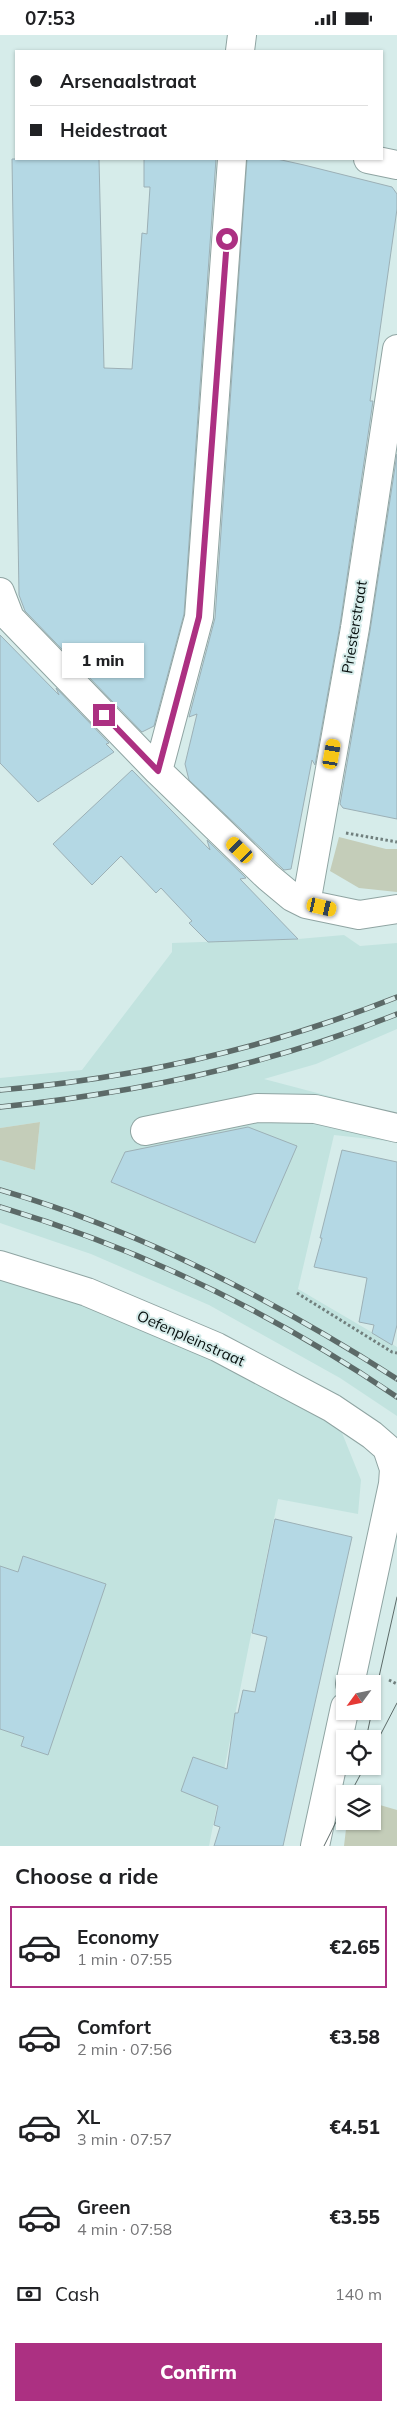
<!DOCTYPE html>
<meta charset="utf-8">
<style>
body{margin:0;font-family:Mulish,sans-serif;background:#f2f2f2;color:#202124;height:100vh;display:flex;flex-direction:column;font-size:19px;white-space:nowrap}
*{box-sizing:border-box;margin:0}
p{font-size:16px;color:#757577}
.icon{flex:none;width:28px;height:28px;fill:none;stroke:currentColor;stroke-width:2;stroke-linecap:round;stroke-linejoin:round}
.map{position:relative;height:1811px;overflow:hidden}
.details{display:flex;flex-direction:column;background:#fff;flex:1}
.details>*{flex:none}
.top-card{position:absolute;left:15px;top:15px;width:368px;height:110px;border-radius:0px;box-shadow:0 1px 4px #0004;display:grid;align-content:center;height:110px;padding:0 15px;background:#fff}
.needle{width:32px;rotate:237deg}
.tools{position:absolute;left:336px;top:1640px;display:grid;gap:10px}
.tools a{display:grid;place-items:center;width:45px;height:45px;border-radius:0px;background:#fff;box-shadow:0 1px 4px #0004;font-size:25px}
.end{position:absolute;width:22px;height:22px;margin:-11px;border:6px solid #ac3082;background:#fff;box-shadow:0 0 0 2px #fff}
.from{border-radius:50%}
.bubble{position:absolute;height:35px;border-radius:0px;background:#fff;box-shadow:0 1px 4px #0004;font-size:16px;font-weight:800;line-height:35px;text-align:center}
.car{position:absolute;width:15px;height:30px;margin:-15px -8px;border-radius:6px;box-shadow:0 0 4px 1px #0007;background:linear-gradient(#f5c518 24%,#345 0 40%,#f5c518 0 76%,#345 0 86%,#f5c518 0)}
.top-card b{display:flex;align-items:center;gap:18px;height:48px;font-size:19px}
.top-card b+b{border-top:1px solid #e0e0e0}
.top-card i{width:12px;height:12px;background:#202124}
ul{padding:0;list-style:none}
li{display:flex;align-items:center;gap:15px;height:82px;margin:0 10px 8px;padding:0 5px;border:2px solid transparent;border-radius:0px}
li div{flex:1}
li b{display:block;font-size:19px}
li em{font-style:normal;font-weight:800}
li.current{border-color:#ac3082}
li>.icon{width:45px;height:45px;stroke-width:1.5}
h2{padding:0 15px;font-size:22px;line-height:60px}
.pay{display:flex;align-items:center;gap:12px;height:55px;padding:0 15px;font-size:19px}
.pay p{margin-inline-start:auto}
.cta{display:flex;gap:10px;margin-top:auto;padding:10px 15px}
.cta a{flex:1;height:58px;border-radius:0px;background:#ac3082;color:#fff;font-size:20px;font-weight:800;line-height:58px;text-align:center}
.status{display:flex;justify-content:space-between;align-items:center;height:35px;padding:0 25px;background:#fff;direction:ltr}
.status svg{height:14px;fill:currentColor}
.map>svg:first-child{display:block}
</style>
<div class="status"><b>07:53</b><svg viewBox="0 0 49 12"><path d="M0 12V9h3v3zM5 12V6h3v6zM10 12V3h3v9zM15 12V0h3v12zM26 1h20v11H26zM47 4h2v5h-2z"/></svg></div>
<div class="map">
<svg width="397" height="1811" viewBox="0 0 397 1811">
<rect width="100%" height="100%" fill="#d6ecea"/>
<path fill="#c2e3df" d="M344,900l16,11 37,-3v86l-81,35 -52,15 133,35v28l-63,-7 -36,154 99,58v69l-57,-38 -131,-73 -118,-51 -91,-31v-63l35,10 5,-48 -40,6v-50l82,-8 90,-118v-9l126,-4z
M0,1234l332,139 29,72 -3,34 -80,-15 -69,347h-209z"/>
<path fill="#c4cdb9" d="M339,802l47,12h11v43l-38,-4 -29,-17z
M40,1087l-5,48 -35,-10v-32z
M373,1768l24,7v36h-53l2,-17 4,-8h22z"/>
<path fill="#b4d8e4" stroke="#9cb0b6" d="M12,124h87l5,209 28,1 10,-136 5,1 3,-47h-6v-28h72l-32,455 -30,112 -12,6 -117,-121 -6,-16z
M247,124h30l27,6 88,22 5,7v15l-27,192h3l-33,224 -25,140 -3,-5 -21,109 -7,1 -95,-90 -4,-16 12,-50 -8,3 26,-99z
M397,419v365l-54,-11 -3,-4 30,-173z
M0,600l59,60 -3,-7 53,55 -3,1 8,8 -76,50 -38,-39z
M132,735l78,80 -3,-10 39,38 -6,1 58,60 -90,3 -19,-19 3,-2 -31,-33 -5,5 -35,-37 -29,29 -39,-41z
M248,1092l49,19 -42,97 -144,-61 14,-30z
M342,1115l55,12v163l-5,20 -20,-12 2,-8 -15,-3 8,-44 -53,-11 8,-29h-2z
M275,1484l77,18 -69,309h-69l6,-19 -6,-2 4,-19 -37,-15 12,-34 34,12 8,-56h3l5,-23 12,2 12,-55 -15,-4z
M23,1521l83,28 -58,171 -27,-9 3,-9 -24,-8v-163l18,6z"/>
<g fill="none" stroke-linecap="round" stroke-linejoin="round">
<defs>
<path id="minor" d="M240,16l2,-16
M368,124l29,6
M0,557l10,26 148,153 110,106 24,20 14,7 53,11 38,-6
M158,736l41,-154 33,-458
M306,869l49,-276 42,-279
M145,1096l112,-23 58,1 82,19
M0,1230l87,27 130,55 115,61 40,27 15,13 7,21 -1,15 -43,200
M315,1811l30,-139"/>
</defs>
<use href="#minor" stroke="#8fa4a2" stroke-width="30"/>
<path stroke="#707f7d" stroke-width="3" stroke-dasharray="2.5 2.5" stroke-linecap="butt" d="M346,798l51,9
M297,1258l95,59 5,1
M389,1645l8,4"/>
<use href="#minor" stroke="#fff" stroke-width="28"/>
<path stroke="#5c6a68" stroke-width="1" d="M372,1673l25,-111
M366,1704l6,-28
M372,1716l25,-48
M350,1759l15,-28
M324,1811l21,-42"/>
<defs>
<path id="rail" d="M0,1055c137,-12 269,-42 397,-93
M0,1072c136,-14 270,-42 397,-93
M0,1155c140,40 275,111 397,189
M0,1172c141,42 275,107 397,190"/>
</defs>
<use href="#rail" stroke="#5c6a68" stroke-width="5.5"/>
<use href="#rail" stroke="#d6ecea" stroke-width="4" stroke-dasharray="11" stroke-linecap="butt"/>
</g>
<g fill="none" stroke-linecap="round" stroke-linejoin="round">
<path stroke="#ac3082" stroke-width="6" d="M104,680l54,56 41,-154 28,-378"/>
</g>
<g text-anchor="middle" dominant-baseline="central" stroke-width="4" stroke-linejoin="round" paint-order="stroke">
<g font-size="15" fill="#091110" stroke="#d6ecea">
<text transform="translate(354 592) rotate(-81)">Priesterstraat</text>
<text transform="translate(191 1303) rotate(24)">Oefenpleinstraat</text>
</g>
</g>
</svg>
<div class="tools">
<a><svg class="needle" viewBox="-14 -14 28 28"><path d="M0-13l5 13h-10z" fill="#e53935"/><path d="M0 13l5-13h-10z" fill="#757577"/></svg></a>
<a><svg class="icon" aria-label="locate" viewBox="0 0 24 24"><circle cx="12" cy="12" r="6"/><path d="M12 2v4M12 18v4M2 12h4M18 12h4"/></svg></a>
<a><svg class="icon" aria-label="layers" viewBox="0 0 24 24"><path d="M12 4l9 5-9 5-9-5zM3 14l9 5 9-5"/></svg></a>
</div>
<i class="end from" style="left:227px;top:204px"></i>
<i class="end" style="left:104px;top:680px"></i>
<div class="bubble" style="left:62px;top:608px;width:82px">1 min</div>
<i class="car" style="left:332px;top:719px;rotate:10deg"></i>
<i class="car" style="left:240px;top:815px;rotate:314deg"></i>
<i class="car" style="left:322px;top:872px;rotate:103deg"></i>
<div class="top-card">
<b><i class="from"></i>Arsenaalstraat</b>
<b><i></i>Heidestraat</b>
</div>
</div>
<section class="details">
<h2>Choose a ride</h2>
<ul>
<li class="current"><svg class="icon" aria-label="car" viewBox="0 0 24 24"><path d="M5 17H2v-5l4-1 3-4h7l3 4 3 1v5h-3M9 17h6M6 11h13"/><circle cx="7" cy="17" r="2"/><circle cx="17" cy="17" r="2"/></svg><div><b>Economy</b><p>1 min · 07:55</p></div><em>€2.65</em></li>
<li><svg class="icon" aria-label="car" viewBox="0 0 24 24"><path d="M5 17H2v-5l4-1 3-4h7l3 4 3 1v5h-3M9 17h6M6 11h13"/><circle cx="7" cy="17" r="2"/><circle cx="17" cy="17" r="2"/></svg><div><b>Comfort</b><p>2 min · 07:56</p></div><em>€3.58</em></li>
<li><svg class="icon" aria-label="car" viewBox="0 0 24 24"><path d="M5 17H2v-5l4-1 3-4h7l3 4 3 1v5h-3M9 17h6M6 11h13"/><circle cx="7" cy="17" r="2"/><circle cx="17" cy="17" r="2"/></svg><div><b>XL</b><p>3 min · 07:57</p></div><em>€4.51</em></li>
<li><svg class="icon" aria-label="car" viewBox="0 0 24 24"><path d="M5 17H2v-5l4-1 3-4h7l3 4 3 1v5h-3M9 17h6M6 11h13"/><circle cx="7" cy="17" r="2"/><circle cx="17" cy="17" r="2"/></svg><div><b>Green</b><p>4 min · 07:58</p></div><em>€3.55</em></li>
</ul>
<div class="pay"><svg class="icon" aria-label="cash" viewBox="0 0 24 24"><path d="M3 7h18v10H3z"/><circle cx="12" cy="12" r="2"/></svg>Cash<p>140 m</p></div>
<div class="cta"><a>Confirm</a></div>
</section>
